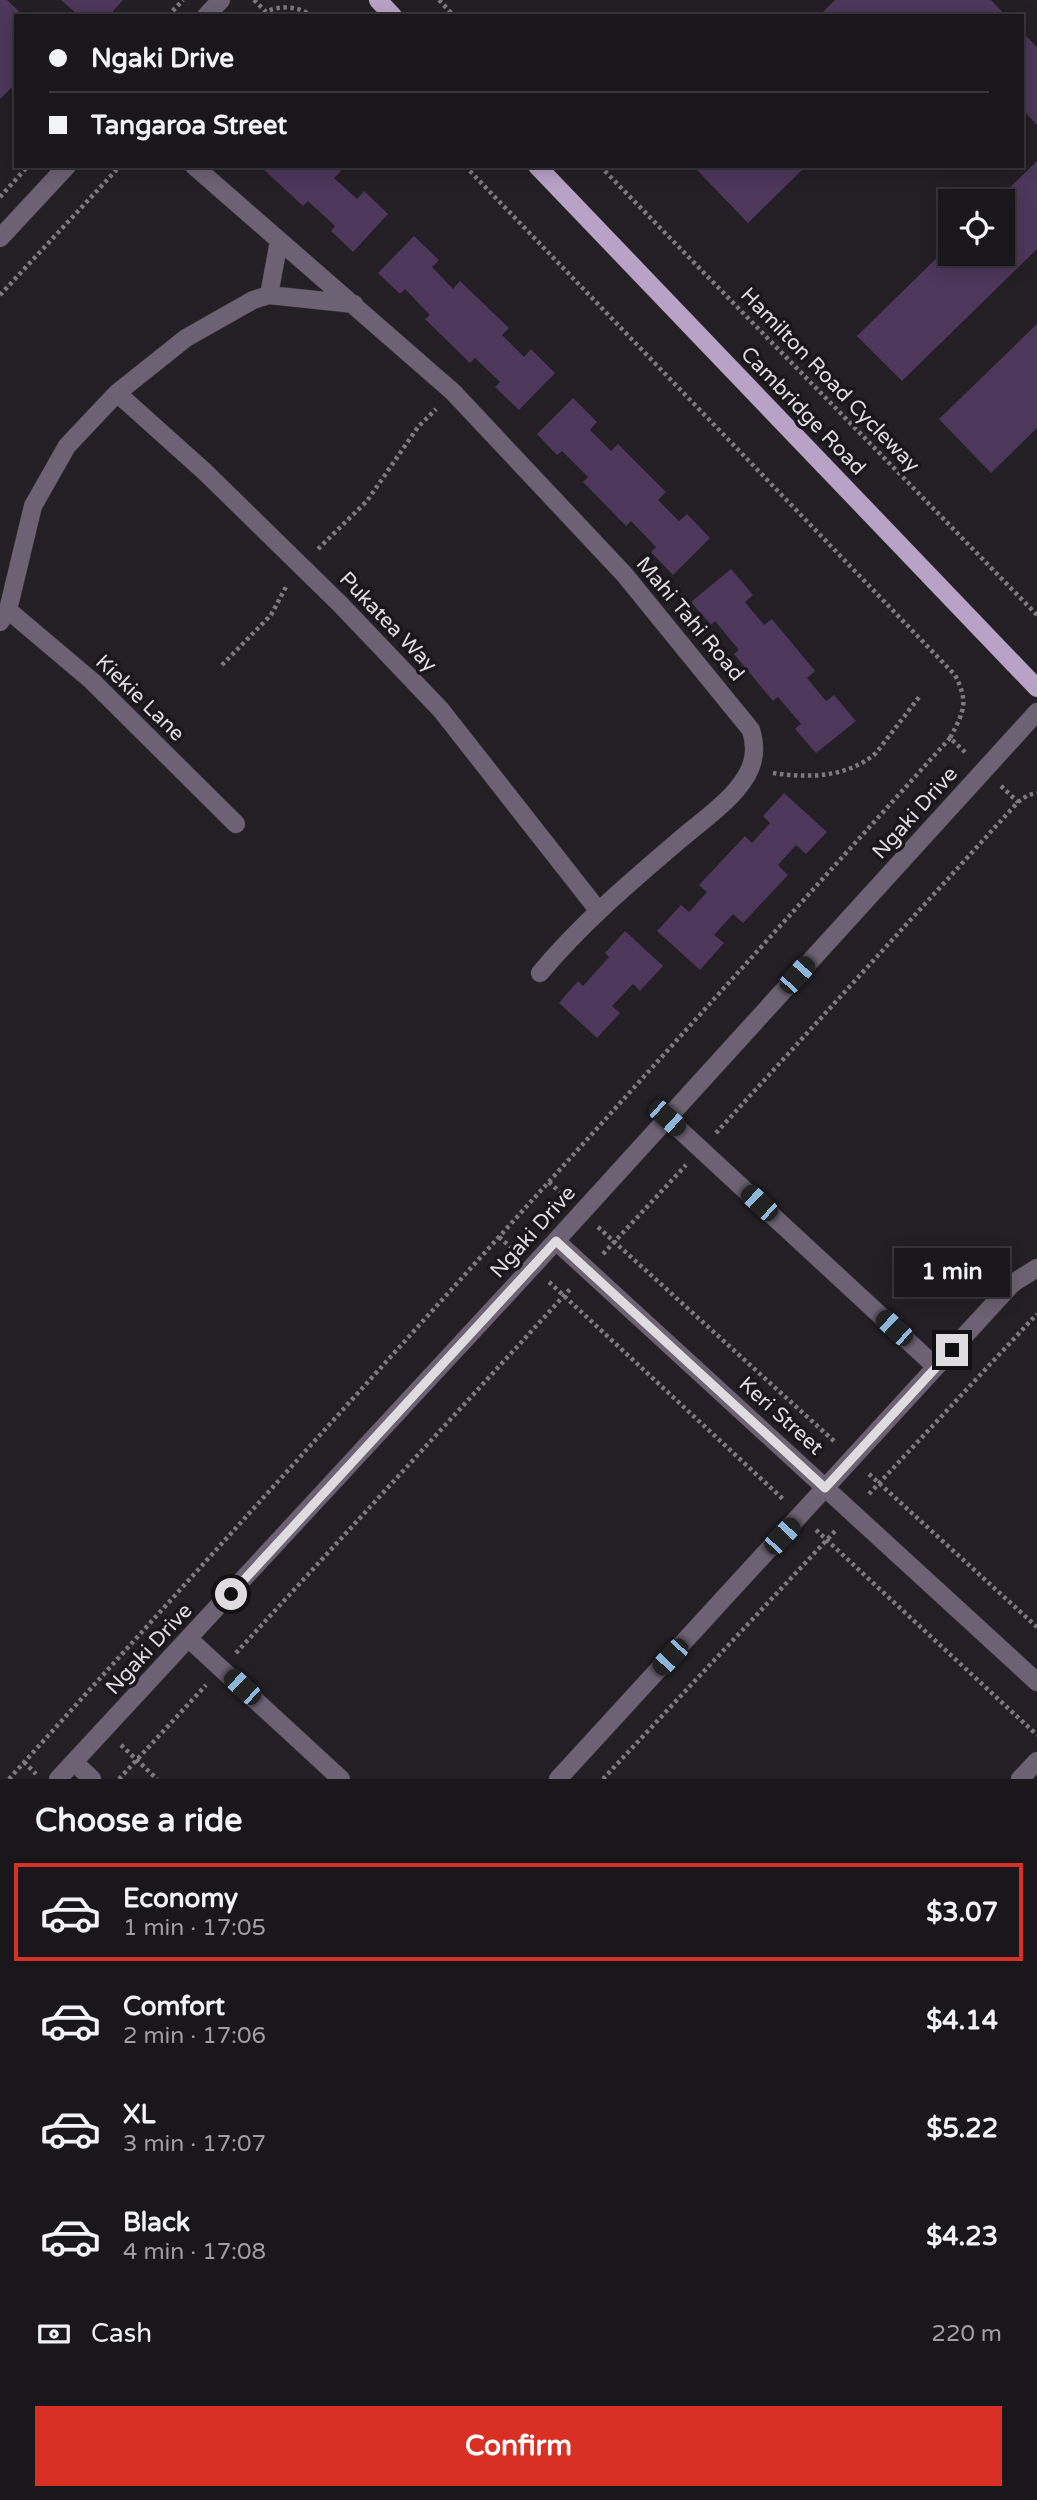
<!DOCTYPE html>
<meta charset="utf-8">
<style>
body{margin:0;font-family:"Varela Round",sans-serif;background:#272429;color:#f1f3f6;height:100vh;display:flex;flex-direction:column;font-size:26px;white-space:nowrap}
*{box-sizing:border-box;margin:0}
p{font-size:23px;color:#9f9fa3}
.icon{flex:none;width:38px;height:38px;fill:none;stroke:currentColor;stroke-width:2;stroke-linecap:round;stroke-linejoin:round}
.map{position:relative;height:1779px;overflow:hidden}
.panel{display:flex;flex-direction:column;background:#1a171c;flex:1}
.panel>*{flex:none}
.hud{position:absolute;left:14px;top:14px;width:1010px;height:154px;border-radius:0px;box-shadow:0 4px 18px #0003,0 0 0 2px #38363b;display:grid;align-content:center;height:154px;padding:0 35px;background:#1a171c}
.controls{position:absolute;left:938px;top:189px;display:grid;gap:14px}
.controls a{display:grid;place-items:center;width:77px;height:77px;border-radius:0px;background:#1a171c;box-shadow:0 4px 18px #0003,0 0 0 2px #38363b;font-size:35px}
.end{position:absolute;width:32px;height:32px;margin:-16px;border:9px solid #dedcdf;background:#111;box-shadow:0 0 0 4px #111}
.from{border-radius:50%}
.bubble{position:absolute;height:49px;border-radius:0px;background:#1a171c;box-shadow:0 4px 18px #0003,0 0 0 2px #38363b;font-size:23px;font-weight:700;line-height:49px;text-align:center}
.car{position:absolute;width:21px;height:42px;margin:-21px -10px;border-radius:9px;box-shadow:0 0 5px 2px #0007;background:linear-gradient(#222 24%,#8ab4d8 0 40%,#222 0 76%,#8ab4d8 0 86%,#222 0)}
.hud b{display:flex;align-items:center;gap:24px;height:66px;font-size:26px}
.hud b+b{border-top:2px solid #38363b}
.hud i{width:18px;height:18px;background:#f1f3f6}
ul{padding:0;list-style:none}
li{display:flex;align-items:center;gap:21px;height:98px;margin:0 14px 10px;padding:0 21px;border:4px solid transparent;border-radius:0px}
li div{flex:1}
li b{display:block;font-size:26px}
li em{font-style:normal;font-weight:700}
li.current{border-color:#d93025}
li>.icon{width:63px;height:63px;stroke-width:1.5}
h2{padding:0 35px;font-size:32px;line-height:84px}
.pay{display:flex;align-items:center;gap:18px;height:77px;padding:0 35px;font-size:26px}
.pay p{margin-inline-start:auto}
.button{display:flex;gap:14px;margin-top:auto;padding:14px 35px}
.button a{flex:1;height:80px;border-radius:0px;background:#d93025;color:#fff;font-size:28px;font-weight:700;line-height:80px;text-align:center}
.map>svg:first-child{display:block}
</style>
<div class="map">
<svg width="1037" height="1779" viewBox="0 0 1037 1779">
<rect width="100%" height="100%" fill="#231f25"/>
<path fill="#4d375b" d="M0,0h7l17,16h-8v77l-5,-5 -11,11z
M61,0h62l-14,16h-30z
M835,0h156l15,16h-187z
M1022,32l15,15v78l-15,-16z
M1037,161v88l-135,132 -45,-45 93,-91v9h53v-53h-7z
M260,166h76l5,5 -7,7 23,21 7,-8 24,23 -35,38 -22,-21 4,-5 -27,-25 -5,5z
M693,166h113l-58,57z
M414,236l25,24 -7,7 21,22 7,-8 49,47 -7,7 22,22 7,-8 24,24 -36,37 -24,-23 5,-5 -25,-24 -5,5 -45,-44 5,-4 -25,-26 -5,5 -22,-21z
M1037,324v104l-46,45 -52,-54z
M573,398l24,24 -7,8 21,21 7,-7 48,48 -8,8 21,21 8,-7 23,24 -37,37 -22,-23 5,-5 -25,-26 -5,5 -43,-44 5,-5 -26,-26 -5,4 -20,-21z
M731,569l22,26 -8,7 19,23 8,-6 43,52 -8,7 19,23 8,-6 22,26 -40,32 -21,-24 6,-5 -23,-27 -5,4 -39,-47 5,-4 -24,-29 -4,4 -20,-23z
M784,793l43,39 -21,22 -10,-9 -18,20 10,10 -45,48 -10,-9 -19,21 10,8 -24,27 -43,-39 24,-26 8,7 18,-20 -8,-7 46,-49 7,7 18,-20 -7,-7z
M625,931l38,35 -23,25 -7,-7 -21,22 8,7 -23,25 -38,-35 19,-22 5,5 26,-29 -4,-4z"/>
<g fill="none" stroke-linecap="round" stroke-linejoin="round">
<defs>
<path id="minor" d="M206,16l15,-16
M194,166l259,226 171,182 127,156c7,23 2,40 -14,59 -14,18 -43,38 -61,54 -48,41 -95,81 -136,130
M0,238l67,-72
M269,295l10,-54
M117,393l87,78 136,133 101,106 157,200
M8,610l84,71 144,143
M0,622l8,-12 25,-104 34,-60 50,-53 69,-55 67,-38 16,-5 85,9
M667,1118l269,249
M556,1241l481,441
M189,1639l152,140
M74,1762l18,17
M58,1779l474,-512 505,-555
M558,1779l455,-496 24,-15
M1020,1779l17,-18"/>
<path id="major" d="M378,0l15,16
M537,166l500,522"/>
</defs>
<use href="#minor" stroke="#3d393f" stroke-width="19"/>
<use href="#major" stroke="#3d393f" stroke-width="19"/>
<path stroke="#7d7a7f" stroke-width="4.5" stroke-dasharray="3.5 3.5" stroke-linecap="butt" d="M254,0l12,12c13,-7 34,-6 45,4
M439,0l15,16
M168,16l15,-16
M260,16l6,-4
M465,166l490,509c14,28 9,36 -5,63l17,16
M600,166l437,449
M0,197l28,-31
M0,295l120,-129
M318,549l49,-48 51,-74 18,-18
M222,665l49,-50 16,-30
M773,773c35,5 74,5 103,-20l44,-57
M1001,786l17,16
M716,1133l302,-331 10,-7 9,-2
M549,1182l16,15
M598,1227l237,215
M499,1237l15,13
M603,1254l83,-89
M549,1282l235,218
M869,1474l168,153
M869,1494l168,-180
M816,1530l221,205
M236,1653l335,-365
M121,1745l36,34
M24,1762l12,12
M9,1779l941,-1041
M119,1779l87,-94
M603,1779l234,-250"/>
<use href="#minor" stroke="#6c6273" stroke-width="18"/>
<use href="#major" stroke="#b8a2c6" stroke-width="18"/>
</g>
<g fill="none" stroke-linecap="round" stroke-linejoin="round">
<path stroke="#dedcdf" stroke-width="9" d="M231,1594l325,-353 269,247 127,-138"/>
</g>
<g text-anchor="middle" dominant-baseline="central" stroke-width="7" stroke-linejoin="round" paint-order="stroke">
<g font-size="21" fill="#dedcdf" stroke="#19161c">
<text transform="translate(830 380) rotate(46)">Hamilton Road Cycleway</text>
<text transform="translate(803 411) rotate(46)">Cambridge Road</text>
<text transform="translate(690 619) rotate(50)">Mahi Tahi Road</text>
<text transform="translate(388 622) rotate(46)">Pukatea Way</text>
<text transform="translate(140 698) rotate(44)">Kiekie Lane</text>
<text transform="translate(915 813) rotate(-48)">Ngaki Drive</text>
<text transform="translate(533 1232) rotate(-48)">Ngaki Drive</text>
<text transform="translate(781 1416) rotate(42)">Keri Street</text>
<text transform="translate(149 1649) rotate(-47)">Ngaki Drive</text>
</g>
</g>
</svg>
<div class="controls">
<a><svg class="icon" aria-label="locate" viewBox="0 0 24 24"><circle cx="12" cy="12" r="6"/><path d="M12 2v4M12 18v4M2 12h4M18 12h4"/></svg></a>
</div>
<i class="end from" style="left:231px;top:1594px"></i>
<i class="end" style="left:952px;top:1350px"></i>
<div class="bubble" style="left:894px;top:1248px;width:116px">1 min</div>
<i class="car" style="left:797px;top:975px;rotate:42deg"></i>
<i class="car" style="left:667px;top:1118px;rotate:132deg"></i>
<i class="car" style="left:759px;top:1203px;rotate:313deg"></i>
<i class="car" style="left:894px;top:1328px;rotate:313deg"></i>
<i class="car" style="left:782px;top:1536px;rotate:43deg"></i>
<i class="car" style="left:670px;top:1657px;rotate:223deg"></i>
<i class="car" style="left:242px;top:1687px;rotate:313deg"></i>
<div class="hud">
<b><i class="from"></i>Ngaki Drive</b>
<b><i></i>Tangaroa Street</b>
</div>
</div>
<section class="panel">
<h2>Choose a ride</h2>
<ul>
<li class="current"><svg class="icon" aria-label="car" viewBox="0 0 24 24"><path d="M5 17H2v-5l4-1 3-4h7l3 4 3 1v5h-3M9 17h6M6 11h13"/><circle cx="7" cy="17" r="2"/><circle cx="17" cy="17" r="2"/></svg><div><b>Economy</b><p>1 min · 17:05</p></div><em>$3.07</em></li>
<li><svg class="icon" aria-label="car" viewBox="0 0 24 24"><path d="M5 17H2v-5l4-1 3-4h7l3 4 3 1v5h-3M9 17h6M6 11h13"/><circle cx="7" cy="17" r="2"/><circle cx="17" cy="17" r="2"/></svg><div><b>Comfort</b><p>2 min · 17:06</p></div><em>$4.14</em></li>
<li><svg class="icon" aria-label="car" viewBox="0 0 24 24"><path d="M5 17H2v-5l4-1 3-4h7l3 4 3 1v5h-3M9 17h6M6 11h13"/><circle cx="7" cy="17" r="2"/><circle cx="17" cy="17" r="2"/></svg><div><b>XL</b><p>3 min · 17:07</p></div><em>$5.22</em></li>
<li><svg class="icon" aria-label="car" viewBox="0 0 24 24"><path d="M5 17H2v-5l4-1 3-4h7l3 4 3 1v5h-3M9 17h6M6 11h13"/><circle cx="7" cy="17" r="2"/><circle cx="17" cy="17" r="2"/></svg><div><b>Black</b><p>4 min · 17:08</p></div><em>$4.23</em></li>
</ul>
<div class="pay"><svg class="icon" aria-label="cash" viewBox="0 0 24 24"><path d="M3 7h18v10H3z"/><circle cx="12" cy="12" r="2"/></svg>Cash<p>220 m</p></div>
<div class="button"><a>Confirm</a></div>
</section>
